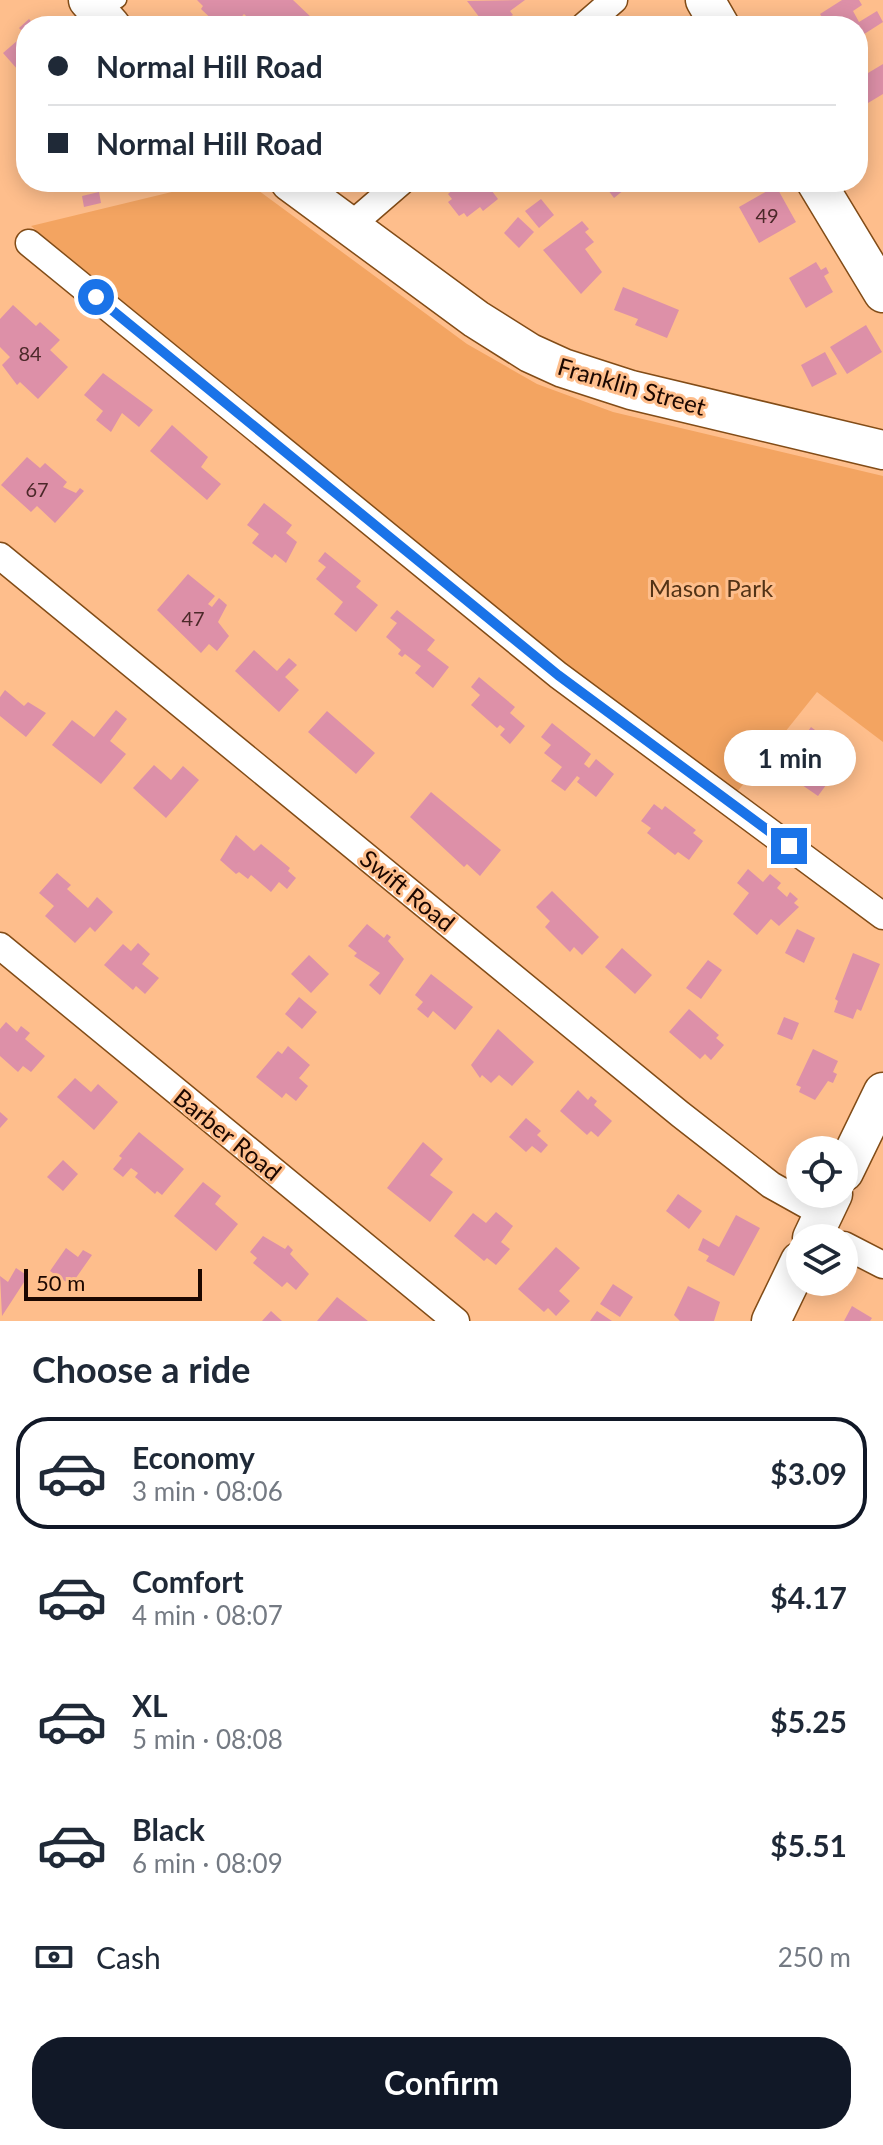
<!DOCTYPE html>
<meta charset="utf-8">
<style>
body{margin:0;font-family:Lato,sans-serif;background:#f2f2f3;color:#1f2937;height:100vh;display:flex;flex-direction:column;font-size:30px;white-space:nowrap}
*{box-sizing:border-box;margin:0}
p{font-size:26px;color:#747a83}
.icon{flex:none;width:44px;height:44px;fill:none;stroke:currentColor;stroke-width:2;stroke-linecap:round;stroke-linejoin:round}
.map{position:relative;height:1321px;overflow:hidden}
.sheet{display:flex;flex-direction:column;background:#fff;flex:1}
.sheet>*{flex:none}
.banner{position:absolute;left:16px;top:16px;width:852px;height:176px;border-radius:32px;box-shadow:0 4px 20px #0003;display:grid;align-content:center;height:176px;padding:0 32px;background:#fff}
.tools{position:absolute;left:786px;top:1136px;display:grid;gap:16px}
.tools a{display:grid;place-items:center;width:72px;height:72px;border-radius:50%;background:#fff;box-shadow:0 4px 20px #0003;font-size:40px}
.scale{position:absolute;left:24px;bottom:20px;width:178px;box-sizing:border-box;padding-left:8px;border:4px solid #1b0700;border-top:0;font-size:22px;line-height:28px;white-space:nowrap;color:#1b0700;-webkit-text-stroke:6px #febe8c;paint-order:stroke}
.end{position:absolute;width:36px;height:36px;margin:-18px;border:10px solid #1a73e8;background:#fff;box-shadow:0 0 0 4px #fff}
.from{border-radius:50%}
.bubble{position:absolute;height:56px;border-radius:28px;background:#fff;box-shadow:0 4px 20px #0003;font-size:26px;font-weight:700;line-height:56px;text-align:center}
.banner b{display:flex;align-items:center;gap:28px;height:76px;font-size:30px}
.banner b+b{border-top:2px solid #e0e1e3}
.banner i{width:20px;height:20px;background:#1f2937}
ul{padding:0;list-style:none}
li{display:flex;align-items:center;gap:24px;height:112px;margin:0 16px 12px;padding:0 16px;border:4px solid transparent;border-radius:32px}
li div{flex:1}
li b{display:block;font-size:30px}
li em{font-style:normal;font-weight:700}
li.on{border-color:#111827}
li>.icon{width:72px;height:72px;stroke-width:1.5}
h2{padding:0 32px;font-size:36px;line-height:96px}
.pay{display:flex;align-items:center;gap:20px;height:88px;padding:0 32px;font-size:30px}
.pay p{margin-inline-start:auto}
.button{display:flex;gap:16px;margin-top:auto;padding:16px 32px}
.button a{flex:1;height:92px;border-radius:32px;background:#111827;color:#fff;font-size:32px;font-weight:700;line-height:92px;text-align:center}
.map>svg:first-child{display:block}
</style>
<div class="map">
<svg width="883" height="1321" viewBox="0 0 883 1321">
<rect width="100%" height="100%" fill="#febe8c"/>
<path fill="#f3a461" d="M213,182h34l220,162 70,40 76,28 270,64v266l-66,-50 -80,100 -171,-128 -535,-438z"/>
<path fill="#dd90a8" d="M197,0h96l20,19 -7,7h-49l-13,-12 -11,12h-14l-18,-17 2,-3z
M525,0l-15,11 3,4 -20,11h-7l-19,-25z
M842,0h17l3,5 -9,6 6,11 18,-11 6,11 -25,16v-12h-30l-8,-12z
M29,19l6,7h-9v53l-23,-26 22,-19 -6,-6z
M883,64v30l-25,15v-30z
M462,182h23l13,17 -15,12 -3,-4 -13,10 -3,-4 -5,3 -11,-14 4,-3 -4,-5z
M602,182h18l5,7 -11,9z
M776,186l20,36 -37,21 -20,-36z
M99,192l2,11 -17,4 -2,-11z
M541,199l13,16 -15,13 -14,-17z
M518,217l16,15 -15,16 -15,-15z
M582,221l7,8 -4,3 9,10 -9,7 17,23 -21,22 -38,-44z
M816,262l5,8 5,-3 3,6 -5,3 9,16 -27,16 -17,-30z
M623,287l56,23 -12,28 -32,-13 3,-6 -24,-9z
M13,305l23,21 4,-4 20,18 -10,10 18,17 -30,32 -18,-17 -3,3 -15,-20 8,-8 -10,-10v-28z
M866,325l16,27 -35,22 -17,-27z
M825,352l12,22 -25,13 -11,-22z
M103,373l50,37 -14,17 -17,-14 -11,19 -15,-12 7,-9 -19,-16z
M172,425l36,32 -7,10 20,17 -14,16 -57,-49z
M27,457l13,11 5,-5 22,19 -4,5 13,6 4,-5 4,3 -29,32 -18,-17 -6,6 -30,-27z
M264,503l28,22 -6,8 11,9 -11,21 -11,-9 -3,4 -20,-15 7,-9 -12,-9z
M325,552l36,29 -5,6 22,18 -22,27 -22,-18 9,-12 -27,-23 10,-12 -8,-6z
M188,574l27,22 -7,8 4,3 7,-9 8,7 -9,17 11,14 -12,15 -8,-7 -8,9 -44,-43z
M397,610l38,30 -8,10 22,17 -16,21 -18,-15 6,-7 -16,-12 -3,3 -4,-3 3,-4 -15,-13 11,-14 -7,-5z
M254,650l23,21 12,-13 8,7 -12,12 14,13 -20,22 -44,-41z
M479,677l36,30 -5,6 15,13 -15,18 -10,-9 5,-6 -5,-4 -3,3 -26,-23 9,-10 -9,-8z
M5,690l19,16 4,-4 18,11 -20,24 -26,-21v-19z
M116,710l11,9 -17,22 16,13 -25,30 -49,-39 20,-25 22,17z
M327,711l48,42 -19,21 -48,-42z
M552,723l39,31 -7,10 5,4 7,-9 18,15 -18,23 -19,-15 3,-4 -3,-2 -12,15 -14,-10 11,-14 -18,-14 7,-8 -10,-8z
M811,727l16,12 -11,16 21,15 -19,26 -26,-18 5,-7 -11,-8z
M154,765l17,15 12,-14 16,14 -33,38 -33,-30z
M431,792l70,58 -21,26 -13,-12 -3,3 -54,-50z
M654,804l8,6 3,-4 31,24 -3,3 10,8 -14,19 -11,-8 -3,3 -28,-22 4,-5 -10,-7z
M236,835l18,16 7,-7 29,24 -2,3 8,7 -9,11 -8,-7 -8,10 -20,-17 -3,4 -9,-7 -3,2 -16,-14z
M748,869l15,13 7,-8 11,9 -4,5 10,9 3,-5 8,7 -4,4 5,4 -20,19 -8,-7 -14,16 -24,-21 16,-21 -12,-10z
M57,873l14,12 -4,4 21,19 9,-11 16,15 -18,20 -5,-5 -15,16 -30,-27 9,-10 -15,-13z
M552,891l47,46 -17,18 -8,-8 -4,5 -25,-25 5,-6 -14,-14z
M367,924l17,14 3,-4 4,3 -3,4 16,18 -24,36 -11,-10 11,-12 -26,-17 3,-3 -9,-7z
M797,929l18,9 -11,25 -19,-10z
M138,943l12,11 -8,10 17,14 -14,16 -9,-8 -3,4 -29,-25 19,-21 8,7z
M622,948l30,27 -17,19 -30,-27z
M853,953l27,11 -19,47 -4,-2 -4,10 -19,-7 4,-11 -3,-2z
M309,955l20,19 -18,19 -20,-19z
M708,960l14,10 -21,29 -15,-11z
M431,974l42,33 -18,23 -22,-19 -5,7 -11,-9 6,-7 -8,-7z
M299,997l18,15 -15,17 -17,-15z
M689,1009l30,26 -3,3 8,7 -13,15 -6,-6 -5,5 -31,-27z
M784,1017l15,6 -7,17 -15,-6z
M6,1022l11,10 4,-6 9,7 -5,6 20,17 -14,16 -8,-6 -5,6 -18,-16v-27z
M498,1029l36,33 -22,24 -13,-11 -8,8 -9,-8 -2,3 -9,-13z
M288,1046l22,19 -11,13 9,8 -12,15 -10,-8 -4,5 -26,-21 22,-26 4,3z
M813,1049l25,12 -5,11 4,2 -4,9 -5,-2 -13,19 -16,-8 2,-5 -5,-2z
M75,1078l16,14 7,-8 20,18 -24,28 -37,-33z
M578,1090l10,10 3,-4 6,5 -3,4 18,16 -14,16 -7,-6 -4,4 -27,-24z
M0,1112l8,7 -8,9z
M526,1118l15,13 -4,4 11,10 -7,8 -9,-7 -6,6 -17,-15z
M139,1132l45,37 -22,26 -5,-4 -2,3 -20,-17 3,-4 -7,-5 -8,9 -10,-8 9,-11 -3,-2z
M423,1142l20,17 -13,16 23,17 -23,30 -43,-34z
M63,1160l15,14 -15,17 -16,-14z
M203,1182l18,14 -6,8 23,20 -22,27 -42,-35z
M678,1194l24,17 -13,18 -23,-18z
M496,1212l17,14 -12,16 9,7 -14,16 -9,-7 -3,3 -30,-25 19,-23 13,10z
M736,1215l24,13 -26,48 -28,-15 3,-5 -11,-6 5,-12 16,9z
M263,1236l22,13 3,-4 5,5 -3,4 19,20 -13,16 -9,-8 -5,5 -29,-24 4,-5 -7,-6z
M556,1247l24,21 -21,23 11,10 -14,15 -8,-8 -4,4 -26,-23z
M66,1248l12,9 5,-7 9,5 -21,30 -21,-14z
M16,1268l12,8 -26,40 -2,-40 8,6z
M613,1284l20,13 -13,20 -20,-13z
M688,1286l32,16 -6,19h-34l-6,-6z
M337,1297l31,24h-51z
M852,1306l20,12 -2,3h-26z
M271,1311l11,10h-20z
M597,1311l15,10h-22z"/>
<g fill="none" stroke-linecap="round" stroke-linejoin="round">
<defs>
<path id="lane" d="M98,12l21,-12"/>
<path id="street" d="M584,26l30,-26
M349,227l52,-45
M29,243l529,432 325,241
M0,556l680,558 91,71 52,29
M0,946l456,375
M844,1245l39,20"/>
<path id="secondary" d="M88,0l23,26
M705,0l15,26
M290,182l186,137 54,34 33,15 68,22 252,60
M816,182l67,111
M844,1172l39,-80
M812,1238l21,-44
M771,1321l29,-60"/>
</defs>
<use href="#lane" stroke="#824c17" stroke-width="17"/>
<use href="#street" stroke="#824c17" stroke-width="29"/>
<use href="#secondary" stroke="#824c17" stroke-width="41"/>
<use href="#lane" stroke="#fff" stroke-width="14"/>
<use href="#street" stroke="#fff" stroke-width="26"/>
<use href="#secondary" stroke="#fff" stroke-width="38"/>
</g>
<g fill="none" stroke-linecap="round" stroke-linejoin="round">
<path stroke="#1a73e8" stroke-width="10" d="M96,297l462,378 231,171"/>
</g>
<g text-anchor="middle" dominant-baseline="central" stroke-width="6" stroke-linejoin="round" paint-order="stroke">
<g font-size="20" fill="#4c292a">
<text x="767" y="215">49</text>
<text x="30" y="353">84</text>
<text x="37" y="489">67</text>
<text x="193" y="618">47</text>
</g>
<g font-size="24" fill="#1b0700" stroke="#febe8c">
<text transform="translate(632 386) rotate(16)">Franklin Street</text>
<text transform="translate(408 890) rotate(39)">Swift Road</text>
<text transform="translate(228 1134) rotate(39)">Barber Road</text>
</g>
<g font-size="24" fill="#533316" stroke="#febe8c">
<text x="711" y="587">Mason Park</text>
</g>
</g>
</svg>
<div class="tools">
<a><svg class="icon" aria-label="locate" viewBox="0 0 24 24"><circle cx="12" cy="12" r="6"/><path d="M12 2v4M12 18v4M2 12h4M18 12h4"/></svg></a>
<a><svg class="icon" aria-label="layers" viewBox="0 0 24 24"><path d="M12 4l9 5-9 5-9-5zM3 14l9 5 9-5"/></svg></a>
</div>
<div class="scale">50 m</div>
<i class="end from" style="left:96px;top:297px"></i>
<i class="end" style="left:789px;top:846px"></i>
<div class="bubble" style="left:724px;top:730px;width:132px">1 min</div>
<div class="banner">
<b><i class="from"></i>Normal Hill Road</b>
<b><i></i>Normal Hill Road</b>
</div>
</div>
<section class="sheet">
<h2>Choose a ride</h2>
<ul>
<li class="on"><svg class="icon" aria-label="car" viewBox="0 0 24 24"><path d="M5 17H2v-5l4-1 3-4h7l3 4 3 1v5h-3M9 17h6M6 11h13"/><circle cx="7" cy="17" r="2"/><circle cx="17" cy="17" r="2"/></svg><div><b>Economy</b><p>3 min · 08:06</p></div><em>$3.09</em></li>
<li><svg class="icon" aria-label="car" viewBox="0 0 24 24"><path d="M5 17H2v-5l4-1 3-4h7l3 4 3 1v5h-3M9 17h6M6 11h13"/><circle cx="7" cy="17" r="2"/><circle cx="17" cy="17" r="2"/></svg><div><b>Comfort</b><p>4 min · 08:07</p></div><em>$4.17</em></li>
<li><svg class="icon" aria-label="car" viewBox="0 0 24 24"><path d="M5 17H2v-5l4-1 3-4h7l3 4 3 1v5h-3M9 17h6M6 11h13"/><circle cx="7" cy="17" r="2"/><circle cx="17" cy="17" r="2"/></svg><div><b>XL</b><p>5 min · 08:08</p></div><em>$5.25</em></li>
<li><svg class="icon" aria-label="car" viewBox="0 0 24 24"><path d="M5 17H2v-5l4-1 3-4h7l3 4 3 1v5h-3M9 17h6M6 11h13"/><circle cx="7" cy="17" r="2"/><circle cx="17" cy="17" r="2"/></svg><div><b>Black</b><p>6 min · 08:09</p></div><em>$5.51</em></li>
</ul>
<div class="pay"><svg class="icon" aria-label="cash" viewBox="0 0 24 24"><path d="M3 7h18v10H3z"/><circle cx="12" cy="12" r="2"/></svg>Cash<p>250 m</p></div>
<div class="button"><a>Confirm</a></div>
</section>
